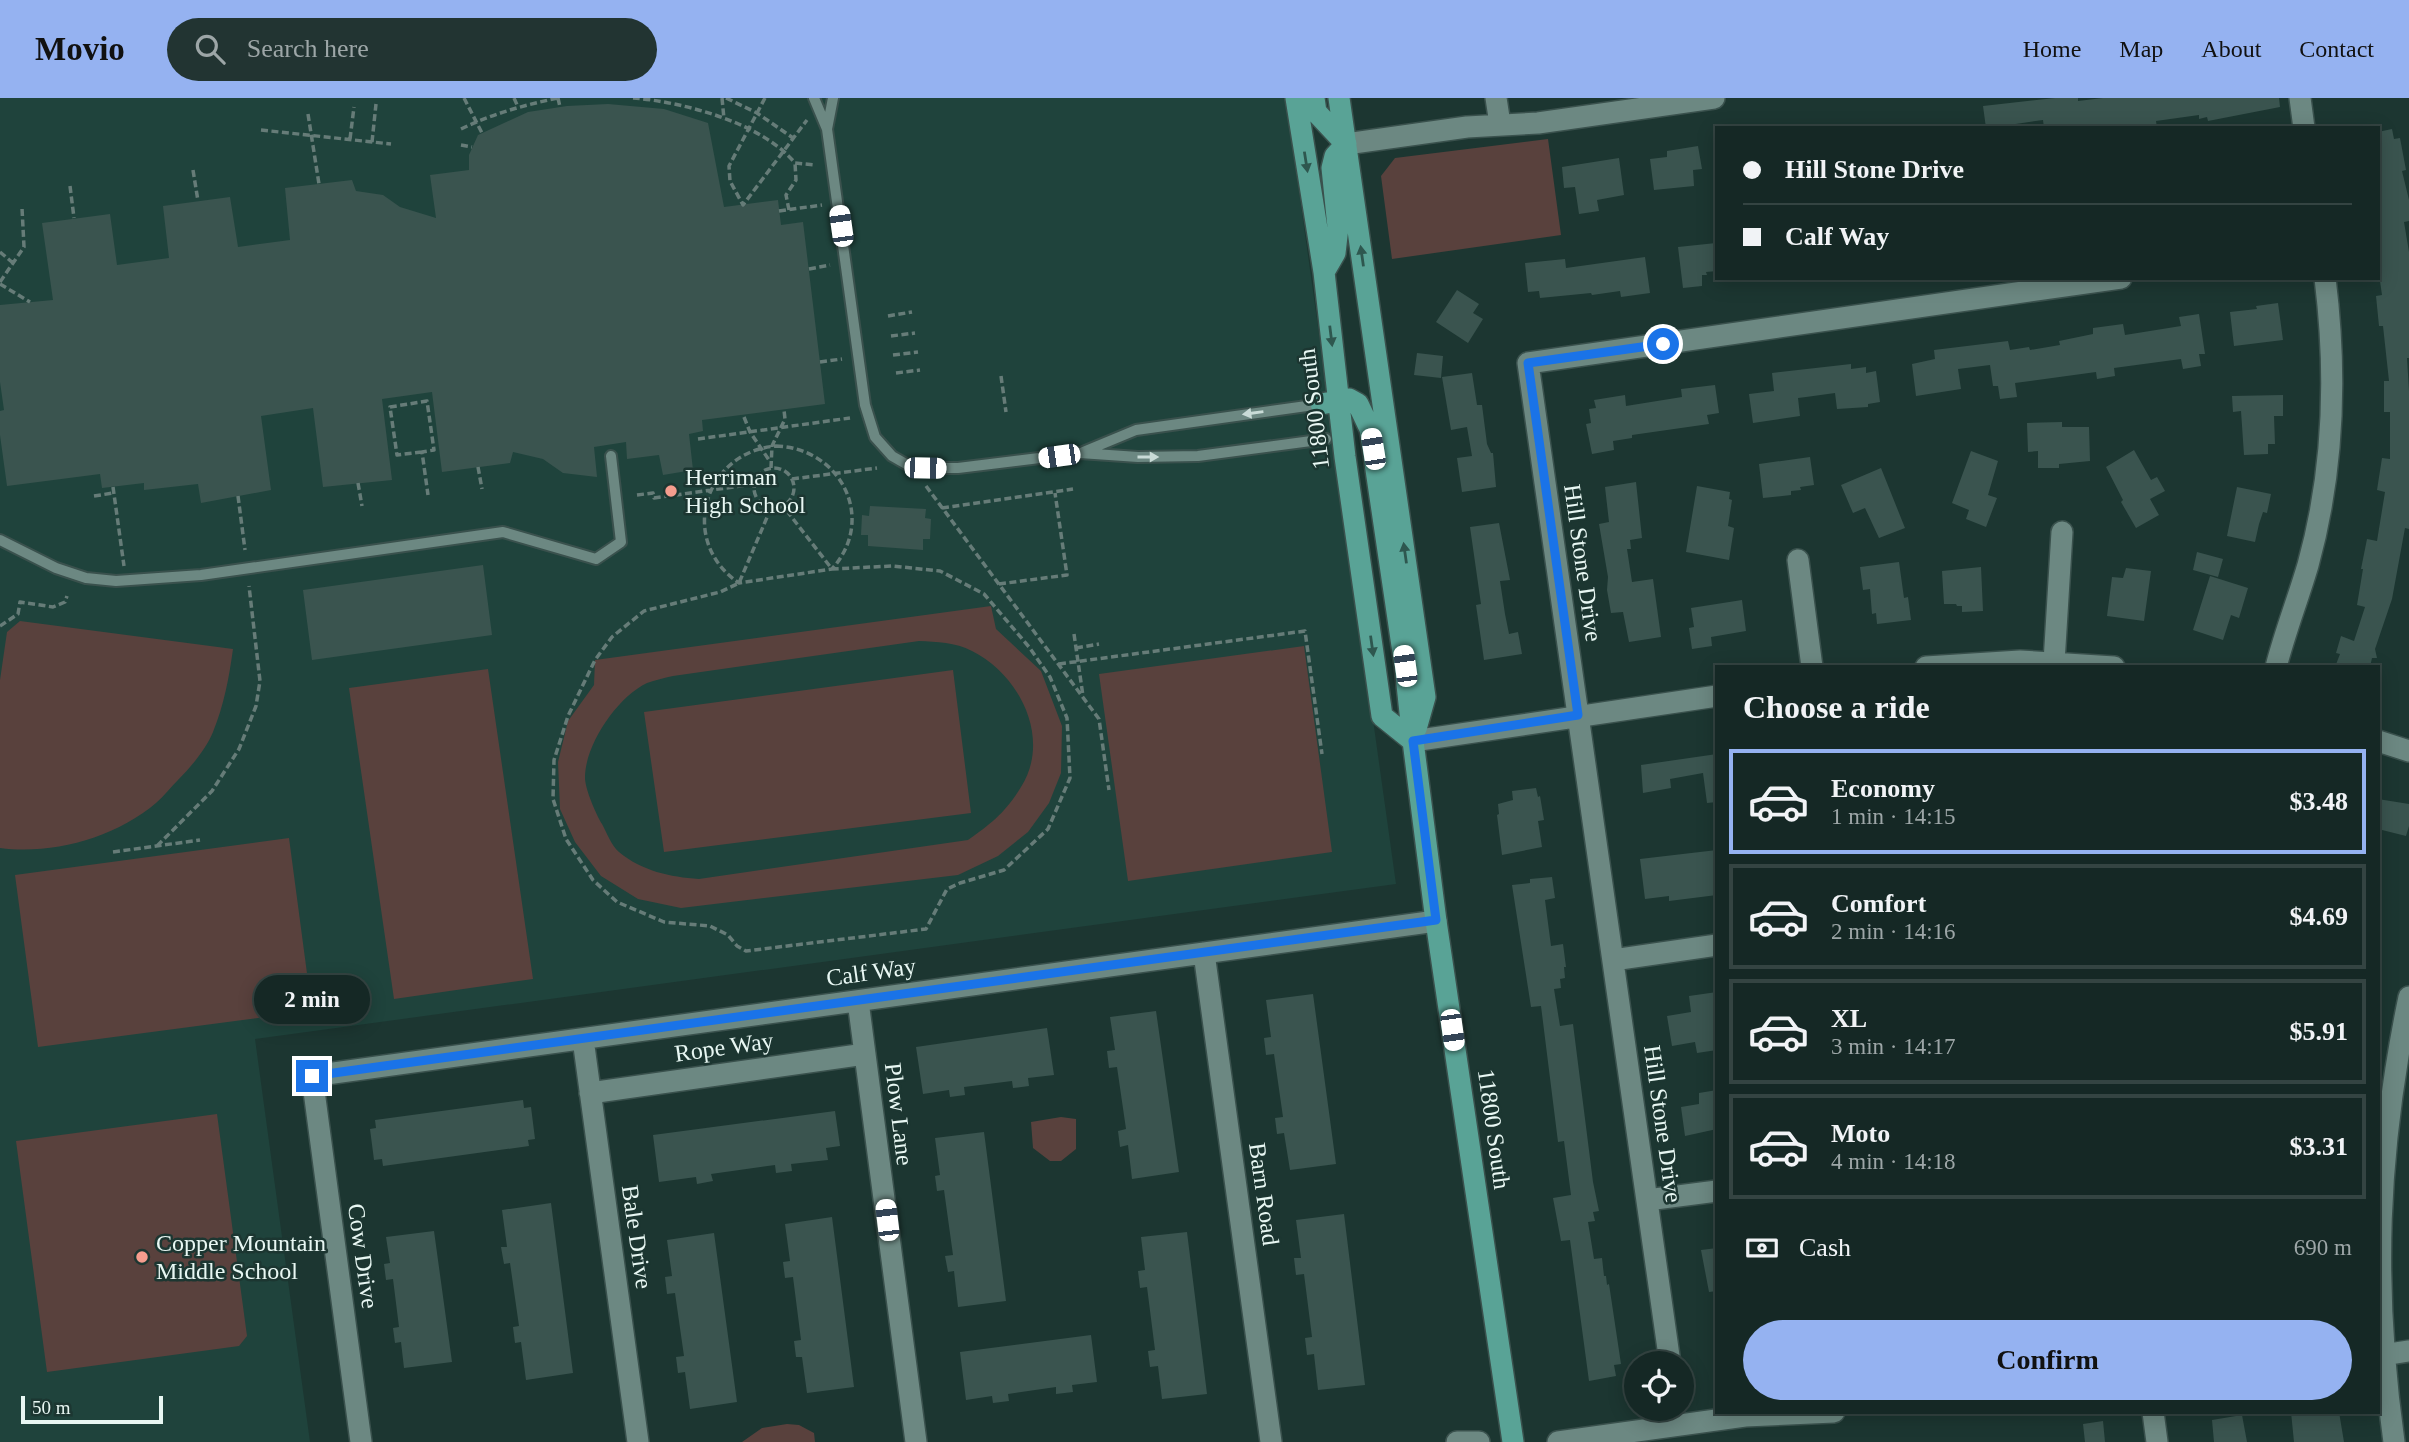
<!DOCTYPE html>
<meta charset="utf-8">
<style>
body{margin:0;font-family:Georgia,serif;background:#223432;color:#f1f3f6;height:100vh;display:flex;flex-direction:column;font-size:26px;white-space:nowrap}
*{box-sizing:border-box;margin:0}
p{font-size:23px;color:#9da6a7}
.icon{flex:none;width:38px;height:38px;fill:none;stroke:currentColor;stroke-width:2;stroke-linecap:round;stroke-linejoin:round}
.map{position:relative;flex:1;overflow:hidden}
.drawer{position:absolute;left:1715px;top:567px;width:665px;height:749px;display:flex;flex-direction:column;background:#152825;border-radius:0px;box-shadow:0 4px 18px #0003,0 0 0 2px #344442}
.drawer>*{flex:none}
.banner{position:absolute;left:1715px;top:28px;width:665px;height:154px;border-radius:0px;box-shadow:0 4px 18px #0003,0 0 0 2px #344442;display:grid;align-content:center;height:154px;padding:0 28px;background:#152825}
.buttons{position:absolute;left:1624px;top:1253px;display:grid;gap:14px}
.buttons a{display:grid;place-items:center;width:70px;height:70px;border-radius:50%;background:#152825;box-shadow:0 4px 18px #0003,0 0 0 2px #344442;font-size:35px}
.scale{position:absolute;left:21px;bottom:18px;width:142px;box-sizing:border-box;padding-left:7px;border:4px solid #e8f7f3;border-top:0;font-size:19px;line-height:24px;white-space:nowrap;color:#e8f7f3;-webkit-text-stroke:5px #1c3631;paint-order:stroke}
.end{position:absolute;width:32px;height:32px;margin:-16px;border:9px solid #1a73e8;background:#fff;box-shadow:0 0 0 4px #fff}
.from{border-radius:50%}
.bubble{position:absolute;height:49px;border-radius:24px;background:#152825;box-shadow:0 4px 18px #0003,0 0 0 2px #344442;font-size:23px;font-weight:700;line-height:49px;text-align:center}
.car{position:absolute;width:21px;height:42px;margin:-21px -10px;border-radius:9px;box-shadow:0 0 5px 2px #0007;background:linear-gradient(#fff 24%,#345 0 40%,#fff 0 76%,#345 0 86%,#fff 0)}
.banner b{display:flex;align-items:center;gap:24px;height:66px;font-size:26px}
.banner b+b{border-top:2px solid #344442}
.banner i{width:18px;height:18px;background:#f1f3f6}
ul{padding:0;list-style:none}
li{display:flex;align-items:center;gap:21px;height:105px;margin:0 14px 10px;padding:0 14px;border:4px solid #344442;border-radius:0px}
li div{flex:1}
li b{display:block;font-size:26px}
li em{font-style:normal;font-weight:700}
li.on{border-color:#95b2f1}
li>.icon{width:63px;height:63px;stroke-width:1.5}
h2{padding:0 28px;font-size:32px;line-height:84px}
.pay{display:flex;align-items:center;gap:18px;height:77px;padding:0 28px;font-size:26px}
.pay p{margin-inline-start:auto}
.primary-button{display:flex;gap:14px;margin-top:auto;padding:14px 28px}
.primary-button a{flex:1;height:80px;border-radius:42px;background:#95b2f1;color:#111;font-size:28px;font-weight:700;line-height:80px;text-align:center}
header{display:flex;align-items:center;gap:42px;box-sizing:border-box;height:98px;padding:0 35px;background:#95b2f1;color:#111}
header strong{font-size:33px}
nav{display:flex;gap:38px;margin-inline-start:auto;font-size:24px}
.search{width:490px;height:63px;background:#223432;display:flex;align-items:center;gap:18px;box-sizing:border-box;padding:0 24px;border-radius:38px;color:#9da6a7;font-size:26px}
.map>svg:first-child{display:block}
</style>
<header>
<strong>Movio</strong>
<div class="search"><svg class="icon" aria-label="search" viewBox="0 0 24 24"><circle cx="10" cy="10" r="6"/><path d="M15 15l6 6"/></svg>Search here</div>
<nav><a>Home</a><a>Map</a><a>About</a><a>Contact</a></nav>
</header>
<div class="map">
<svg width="2409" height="1344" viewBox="0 0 2409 1344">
<rect width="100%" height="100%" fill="#1c3631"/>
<path fill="#1f433c" d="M0,0h1286l110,786 -1141,155 55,403h-310z"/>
<path fill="#59413d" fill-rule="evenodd" d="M1548,41l13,96 -169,24 -11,-83 14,-18z
M991,508l5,23 45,42 21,55 -1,47 -12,30 -21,29 -30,24 -40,19 -277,33 -43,-9 -37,-23 -26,-34 -15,-33 -2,-47 10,-41 26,-36 1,-25zM919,543c18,1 36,1 53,10 47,23 80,87 49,136 -15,25 -30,37 -53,53l-269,39c-29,-2 -57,-8 -80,-27 -8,-7 -12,-19 -17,-28 -6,-10 -16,-33 -17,-45 -1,-33 32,-82 62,-96 8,-3 17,-5 26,-7z
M20,523l213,28c-4,29 -9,56 -20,83 -7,17 -22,35 -35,48 -7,7 -14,16 -22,23 -41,35 -104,52 -156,45v-168l7,-48z
M1304,548l28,206 -204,29 -29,-207z
M488,571l45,310 -139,20 -45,-311z
M953,572l18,143 -307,39 -20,-140z
M289,740l23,173 -274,36 -23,-172z
M217,1016l30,222 -8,10 -192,26 -31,-231z
M1061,1019l15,2v30l-15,12h-11l-17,-13 -2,-26z
M787,1326l12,1 15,8 1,9h-73l20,-14z"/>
<path fill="#3a544f" d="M2055,0h23v3l25,-3h176l1,9 -72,14 -1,-4 -8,2v-4l-43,6 1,7h-113l-1,-8 -34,5 1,3h-24l-3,-22z
M608,6l56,5 44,14 16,84 54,-7 3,25 22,-3 22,182 -123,16 1,11 -14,3 4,36 -30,5 -4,-20 -32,4 -1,-17 -32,5 3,30 -34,-4 -20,-14 -30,-7 -3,11 -68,9 -10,-80 -50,7 10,81 -69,7 -10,-79 -52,8 10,74 -70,13 -3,-19 -54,6v-7l-42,5 -2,-14 -93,12 -7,-51v-24l4,-1 -4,-28v-77l53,-5 -11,-77 68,-9 7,51 52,-7 -6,-52 67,-9 8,50 52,-7 -5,-52 67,-8 4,11 27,4 17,12 36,11 -6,-43 39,-5v-15l9,-20 50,-23 39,-6z
M2392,31l2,10 6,-1 6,32 -4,1 7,29v21l-5,1 5,30v106h-2l2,33v138l-4,-1 -13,71 -17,50 2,9h-5l-2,9h-35l5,-13 -4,-1 5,-17 13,5 11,-34 -8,-2 6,-36h-2l6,-30 10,2 8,-49 -8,-2 5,-32 8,1v-47h-6v-31h5l-6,-55h-4l-3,-30 6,-1 -4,-28v-135z
M1698,48l4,23 -9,1 1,16 -40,4 -4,-31 17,-2v-6z
M1619,60l5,37 -27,5 2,11 -20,3 -4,-27 -11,1 -2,-21z
M1716,145l1,28 -11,1 1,3h-5v11l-19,2 -5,-41z
M1645,159l5,36 -29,4 -1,-6 -28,4 -1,-2 -51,5 -1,-7 -11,1 -3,-29 40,-4 1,9z
M1457,192l22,14 -6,9 10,6 -15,24 -32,-21z
M2278,205l5,37 -49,6 -4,-34 27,-3 -1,-3z
M2199,216l6,40h-6l2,12 -18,3 -2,-10 -67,9 1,8 -18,3 -1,-7 -81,11 2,14 -17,2 -2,-13h-5l-3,-21 -32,4 3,20 -45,7 -4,-32 23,-5 -1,-9 74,-9 2,9 19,-3 1,3 30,-5 -1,-4 34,-7v-6l30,-4 2,11 56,-9 -2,-9z
M1417,255l26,3 -2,22 -27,-3z
M1851,266v5l15,-2v6l10,-2 4,31 -12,2v3l-31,2 -2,-16 -29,4 -8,1 2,18 -47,7 -4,-29 25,-3 -2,-18z
M1472,275l5,32h5l5,39 4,9h2l3,34 -34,5 -5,-34 15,-2 -5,-29 -16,3 -9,-53z
M1715,287l4,28 -12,2 2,9 -77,11v3l-19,3 1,9 -22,4 -6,-30 5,-1 -2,-14 7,-1 -2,-8 31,-5 1,11 56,-9 -1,-8z
M2283,297v21h-9l1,28h-7v10l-24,1 -3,-44 -8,1 -1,-16z
M2062,324v5h27l1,34 -31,3v4h-21v-17l-10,1 -1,-29z
M2134,352l17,30 6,-3 8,14 -15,8 9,16 -23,13 -15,-26 2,-2 -17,-33z
M1971,353l27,10 -10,34 9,3 -11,29 -20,-8 3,-9 -17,-7z
M1810,359l4,28 -14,2 1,3 -10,1v4l-28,3 -4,-34z
M1881,370l24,60 -26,10 -14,-30 -12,5 -12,-28z
M1636,384l6,56 -12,2 1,9h-4l5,33 21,-3 8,58 -32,5 -6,-30 -12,1 -4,-23 1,-13 -9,-53 10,-2 -4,-35z
M1697,388l33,6 -1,7 3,1 -4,26 6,2 -5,32 -43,-8z
M2237,389l34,7 -4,19 -4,-1 -4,12 -4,18 -28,-6z
M870,408l56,3 -1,9 6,1 -1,20h-7v11l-55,-4v-11h-7l1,-20 7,1z
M1499,425l11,57 -10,1 5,33 4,20 9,-2 4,22 -38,6 -8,-55 5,-1 -11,-77z
M2197,454l26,7 -5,18 -25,-7z
M1899,464l5,36 4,-1 3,23 -34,4 -1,-11 -4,1 -2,-25 -7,1 -3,-23z
M483,467l9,70 -180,25 -9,-70z
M1981,469l2,44 -21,1v-6h-5l-1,-2h-12l-2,-33z
M2126,470l25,3 -7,50 -37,-5 5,-39 11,1z
M2210,478l38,12 -9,30 -8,-3 -8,25 -30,-10z
M1742,502l4,31 -35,6 1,9 -20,3 -3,-21 5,-1 -3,-19z
M1717,656v48l-10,1 -4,-30 -33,6 1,9 -28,5 -2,-28z
M1536,690l2,9 2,-1 4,24 -6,1 4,26 -40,8 -5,-40 2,-1 -1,-10 15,-4 -1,-9z
M2378,701l31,5v22l-3,10 -28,-7z
M1717,752v45l-48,6v-5l-24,3 -5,-40z
M1552,779l3,21 -10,2 6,46 12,-2 3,23h-2l1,11 -5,1 1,9 -7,1 6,37 13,-2 20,158 6,29 -6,1 2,9 -7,1 6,37 8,-1 2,18h2l1,9 2,-1 12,80 -7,1 2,11 -27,5 -19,-141 -9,1 -8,-43 18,-3 -7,-54 -6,1 -17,-136 -10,1 -19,-122 18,-2v-4z
M1717,894v22h-3v6l3,30 -20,3 -2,-11 -23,4 -5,-30 24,-4 -2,-16z
M1313,896l23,170 -46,6 -6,-37 -7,1 -2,-16 8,-1 -9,-63 -8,1 -2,-17 7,-1 -5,-37z
M1156,913l23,161 -47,7 -4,-34 -8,2 -2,-16 8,-2 -9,-62 -8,1 -2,-17 8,-1 -5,-33z
M1047,930l7,47 -26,3 1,8 -16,2 -1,-7 -48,6 1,8 -15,2 -1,-7 -26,4 -7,-47z
M1717,992v39l-32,7 -4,-29 18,-3v-11z
M523,1002l1,8 7,-1 4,32 -7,1 1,6 -146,20 -1,-7 -8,1 -4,-31 6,-1 -1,-8z
M835,1013l5,35 -14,2 2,12 -37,4 1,7 -16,2 -1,-8 -64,9 2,7 -16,3 -1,-7 -37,5 -6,-47z
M984,1034l22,169 -48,6 -4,-36 -6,1 -3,-16 8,-1 -9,-65 -7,1 -2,-15 5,-1 -5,-37z
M551,1105l22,170 -47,7 -5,-38 -6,1 -2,-16 6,-1 -9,-63 -6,1 -3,-17h6l-5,-37z
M1344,1116l21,171 -47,5 -4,-36 -7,1 -2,-17 7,-1 -8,-63 -8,1 -2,-17h7l-5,-38z
M832,1119l22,170 -47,6 -5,-36h-6l-2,-16 7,-1 -8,-63 -8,1 -2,-16 7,-1 -5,-37z
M434,1133l18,131 -48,6 -3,-26 -6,1 -2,-15 6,-1 -6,-48 -7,1 -2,-16 6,-1 -4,-26z
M1187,1134l20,162 -45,5 -4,-33 -8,1 -2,-16 7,-1 -8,-63 -7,1 -2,-17 7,-1 -4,-33z
M714,1135l23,169 -47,7 -5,-37 -7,1 -2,-16 8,-1 -9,-63 -8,1 -2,-17 7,-1 -5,-36z
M1717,1150v43l-8,1 -8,-42z
M1091,1237l6,47 -25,3 1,7 -17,2v-7l-48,7 1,7 -16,2 -1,-7 -26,4 -6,-48z
M2291,1314h48l5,30h-50z
M2242,1317l5,27h-33l-2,-22z
M2103,1323l2,21h-20l-2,-18z"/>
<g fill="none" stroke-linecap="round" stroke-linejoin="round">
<defs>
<path id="lane" d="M814,0l13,31 38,276 10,32 17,19 14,8 19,4h33l122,-15 58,4 60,-1 128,-17
M827,31l6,-31
M1083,354l53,-22 185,-26
M0,442l56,28 30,10 30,3 85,-6 302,-43 93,27 25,-17 -10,-86"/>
<path id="street" d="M1496,0l4,26
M2300,0l4,30
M1346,46l121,-17 71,-4 176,-25
M1798,462l14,107
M2054,564l8,-130
M1926,569l94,-6 94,6
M2276,569c9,-35 22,-68 32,-102 26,-94 29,-191 17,-287
M1413,643l304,-45
M2378,643l31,10
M1204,855l67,489
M1613,862l104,-15
M858,903l58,441
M583,941l55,403
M590,995l275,-39
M1647,1102l70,-9
M2383,1257l26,-4
M1670,1265l-142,-1000 593,-85
M2153,1314l4,30
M361,1344l-49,-366 1124,-155
M1457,1344h22
M1558,1344l187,-26 89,-4
M2394,1344c-22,-157 -17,-290 15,-445"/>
<path id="primary" d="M1296,0l28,174 21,185 37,259 31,25
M1314,0l2,14 30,32
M1339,0l86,599 -9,32
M1324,174l11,-19 3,-26 -6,-59 3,-12 11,-12
M1321,306l28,-5 9,5 12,25 35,237 8,75 23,180 77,521"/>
</defs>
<use href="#lane" stroke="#3a514d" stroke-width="14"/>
<use href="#street" stroke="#3a514d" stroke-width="24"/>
<use href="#primary" stroke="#3a514d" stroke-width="24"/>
<path stroke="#667c78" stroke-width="3.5" stroke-dasharray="7 3.5" stroke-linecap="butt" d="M464,0l18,35
M514,0l4,9
M558,0l2,9
M633,0c51,4 129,25 162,65l21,2
M722,0l2,21
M726,0l31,15 36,25
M765,0l-36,68 1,15 13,24 64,-85
M308,16l11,70
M461,31c31,-15 63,-24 97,-31
M261,32l130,14
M350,41l4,-32
M372,44l4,-38
M461,47l11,2
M193,72l5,31
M70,88l4,32
M789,112l-3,-15 10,-15 -1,-17
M779,113l43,-6
M0,154l13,11
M809,171l21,-4
M0,184l24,-35 -2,-39
M0,186l30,18
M888,218l24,-4
M891,238l24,-3
M893,257l25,-3
M820,264l22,-3
M896,275l24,-3
M1001,278l5,36
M744,319l6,15 19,28
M698,341l152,-21
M776,348c65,2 101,73 56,123l-93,14c-62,-42 -35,-131 37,-137z
M422,354l-25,3 -7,-48 37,-6 7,49 -12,2 6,43
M478,369l4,22
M771,370l1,-22 13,-27 -1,-9
M754 390a20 20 0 1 1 40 0a20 20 0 1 1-40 0Z
M792,381l85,-11
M358,385l4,23
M926,388l173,233 10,71
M113,389l11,79
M637,397l16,-2 1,5 101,-14
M94,398l19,-3
M238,398l7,54
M771,410l-32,75 -19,9 -76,19 -32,26 -17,23 -27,56 -14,44 -1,39 13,40 27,41 24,22 47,20 46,4 18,9 9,11 9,5 180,-22 21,-40 13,-6 44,-13 44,-41 22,-51 -3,-60 -17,-41 -21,-30 -45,-53 -44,-23 -48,-5 -60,3 -49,-63
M942,410l131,-19
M999,486l68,-9 -12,-82
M0,528l18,-12 2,-12 33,5 12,-5 2,-6
M1074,536l9,62
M1076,550l23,-4
M1059,566l246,-33 17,123
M157,748l55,-55 27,-42 17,-43 4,-25 -11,-95
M113,754l87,-12"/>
<use href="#lane" stroke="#6c8882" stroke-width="10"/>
<use href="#street" stroke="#6c8882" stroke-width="21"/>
<use href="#primary" stroke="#59a396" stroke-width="21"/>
</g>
<defs><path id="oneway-solid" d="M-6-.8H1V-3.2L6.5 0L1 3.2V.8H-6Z" transform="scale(1.75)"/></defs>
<g fill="#2e574f">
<use href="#oneway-solid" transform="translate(1306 64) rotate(81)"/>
<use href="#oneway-solid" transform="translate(1362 158) rotate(-98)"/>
<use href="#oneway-solid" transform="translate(1331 238) rotate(83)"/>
<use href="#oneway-solid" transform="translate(1405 455) rotate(-98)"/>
<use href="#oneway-solid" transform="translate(1372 548) rotate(82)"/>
</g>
<g fill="#c9dbd7">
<use href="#oneway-solid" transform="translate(1253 315) rotate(172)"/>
<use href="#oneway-solid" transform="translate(1148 359)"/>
</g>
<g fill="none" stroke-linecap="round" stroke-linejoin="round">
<path stroke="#1a73e8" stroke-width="9" d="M312,978l1124,-156 -23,-179 165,-26 -50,-352 135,-19"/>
</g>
<g fill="#f59d8e" stroke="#1c3631" stroke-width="2.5">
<circle cx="671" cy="393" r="7"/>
<circle cx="142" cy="1159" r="7"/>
</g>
<g text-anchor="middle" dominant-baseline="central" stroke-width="5" stroke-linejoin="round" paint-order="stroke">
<g font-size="24" fill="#e8f7f3" stroke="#1c3631">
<text transform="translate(1314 311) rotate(-97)">11800 South</text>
<text transform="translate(1583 465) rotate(82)">Hill Stone Drive</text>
<text transform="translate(871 874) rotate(-8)">Calf Way</text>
<text transform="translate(724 949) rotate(-8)">Rope Way</text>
<text transform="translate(899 1016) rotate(83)">Plow Lane</text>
<text transform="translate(1663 1026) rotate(82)">Hill Stone Drive</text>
<text transform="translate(1494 1031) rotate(82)">11800 South</text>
<text transform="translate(1264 1096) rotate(82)">Barn Road</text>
<text transform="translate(637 1139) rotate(82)">Bale Drive</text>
<text transform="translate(363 1158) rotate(82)">Cow Drive</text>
</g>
<g font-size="24" fill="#e8f7f3" stroke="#1c3631" text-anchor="start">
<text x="685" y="379">Herriman<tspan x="685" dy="28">High School</tspan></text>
<text x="156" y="1145">Copper Mountain<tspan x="156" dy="28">Middle School</tspan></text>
</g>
</g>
</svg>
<div class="buttons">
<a><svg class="icon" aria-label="locate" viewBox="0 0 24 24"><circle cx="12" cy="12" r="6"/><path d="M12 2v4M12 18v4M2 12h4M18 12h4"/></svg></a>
</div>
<div class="scale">50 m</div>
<i class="end from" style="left:1663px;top:246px"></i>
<i class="end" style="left:312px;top:978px"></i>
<div class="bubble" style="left:254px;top:877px;width:116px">2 min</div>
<i class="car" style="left:841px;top:128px;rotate:352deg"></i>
<i class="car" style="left:1373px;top:351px;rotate:351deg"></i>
<i class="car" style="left:1059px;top:358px;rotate:262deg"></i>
<i class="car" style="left:925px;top:370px;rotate:91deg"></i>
<i class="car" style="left:1405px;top:568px;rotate:352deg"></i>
<i class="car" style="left:1452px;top:932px;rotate:172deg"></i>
<i class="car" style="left:887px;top:1122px;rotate:353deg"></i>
<div class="banner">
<b><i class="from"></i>Hill Stone Drive</b>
<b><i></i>Calf Way</b>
</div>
<section class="drawer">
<h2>Choose a ride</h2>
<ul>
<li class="on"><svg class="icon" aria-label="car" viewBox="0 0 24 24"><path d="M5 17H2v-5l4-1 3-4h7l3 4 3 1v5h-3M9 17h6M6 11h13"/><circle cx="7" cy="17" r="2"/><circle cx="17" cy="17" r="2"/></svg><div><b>Economy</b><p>1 min · 14:15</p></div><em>$3.48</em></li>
<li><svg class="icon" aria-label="car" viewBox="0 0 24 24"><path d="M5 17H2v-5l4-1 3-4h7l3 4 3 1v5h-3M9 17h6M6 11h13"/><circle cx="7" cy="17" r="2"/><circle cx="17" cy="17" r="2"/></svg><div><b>Comfort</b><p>2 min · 14:16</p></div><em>$4.69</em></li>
<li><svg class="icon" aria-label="car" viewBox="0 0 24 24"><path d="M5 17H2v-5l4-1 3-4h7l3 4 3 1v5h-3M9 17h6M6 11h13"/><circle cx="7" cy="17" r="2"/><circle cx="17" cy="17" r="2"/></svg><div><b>XL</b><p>3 min · 14:17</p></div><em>$5.91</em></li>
<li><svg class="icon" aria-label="car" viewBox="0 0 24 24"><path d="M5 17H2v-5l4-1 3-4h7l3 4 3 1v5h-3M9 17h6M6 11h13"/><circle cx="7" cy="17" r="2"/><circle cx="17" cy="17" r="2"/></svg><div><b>Moto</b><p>4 min · 14:18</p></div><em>$3.31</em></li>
</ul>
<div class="pay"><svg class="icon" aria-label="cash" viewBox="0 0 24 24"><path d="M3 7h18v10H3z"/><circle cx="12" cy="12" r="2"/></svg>Cash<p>690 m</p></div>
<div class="primary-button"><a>Confirm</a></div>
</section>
</div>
